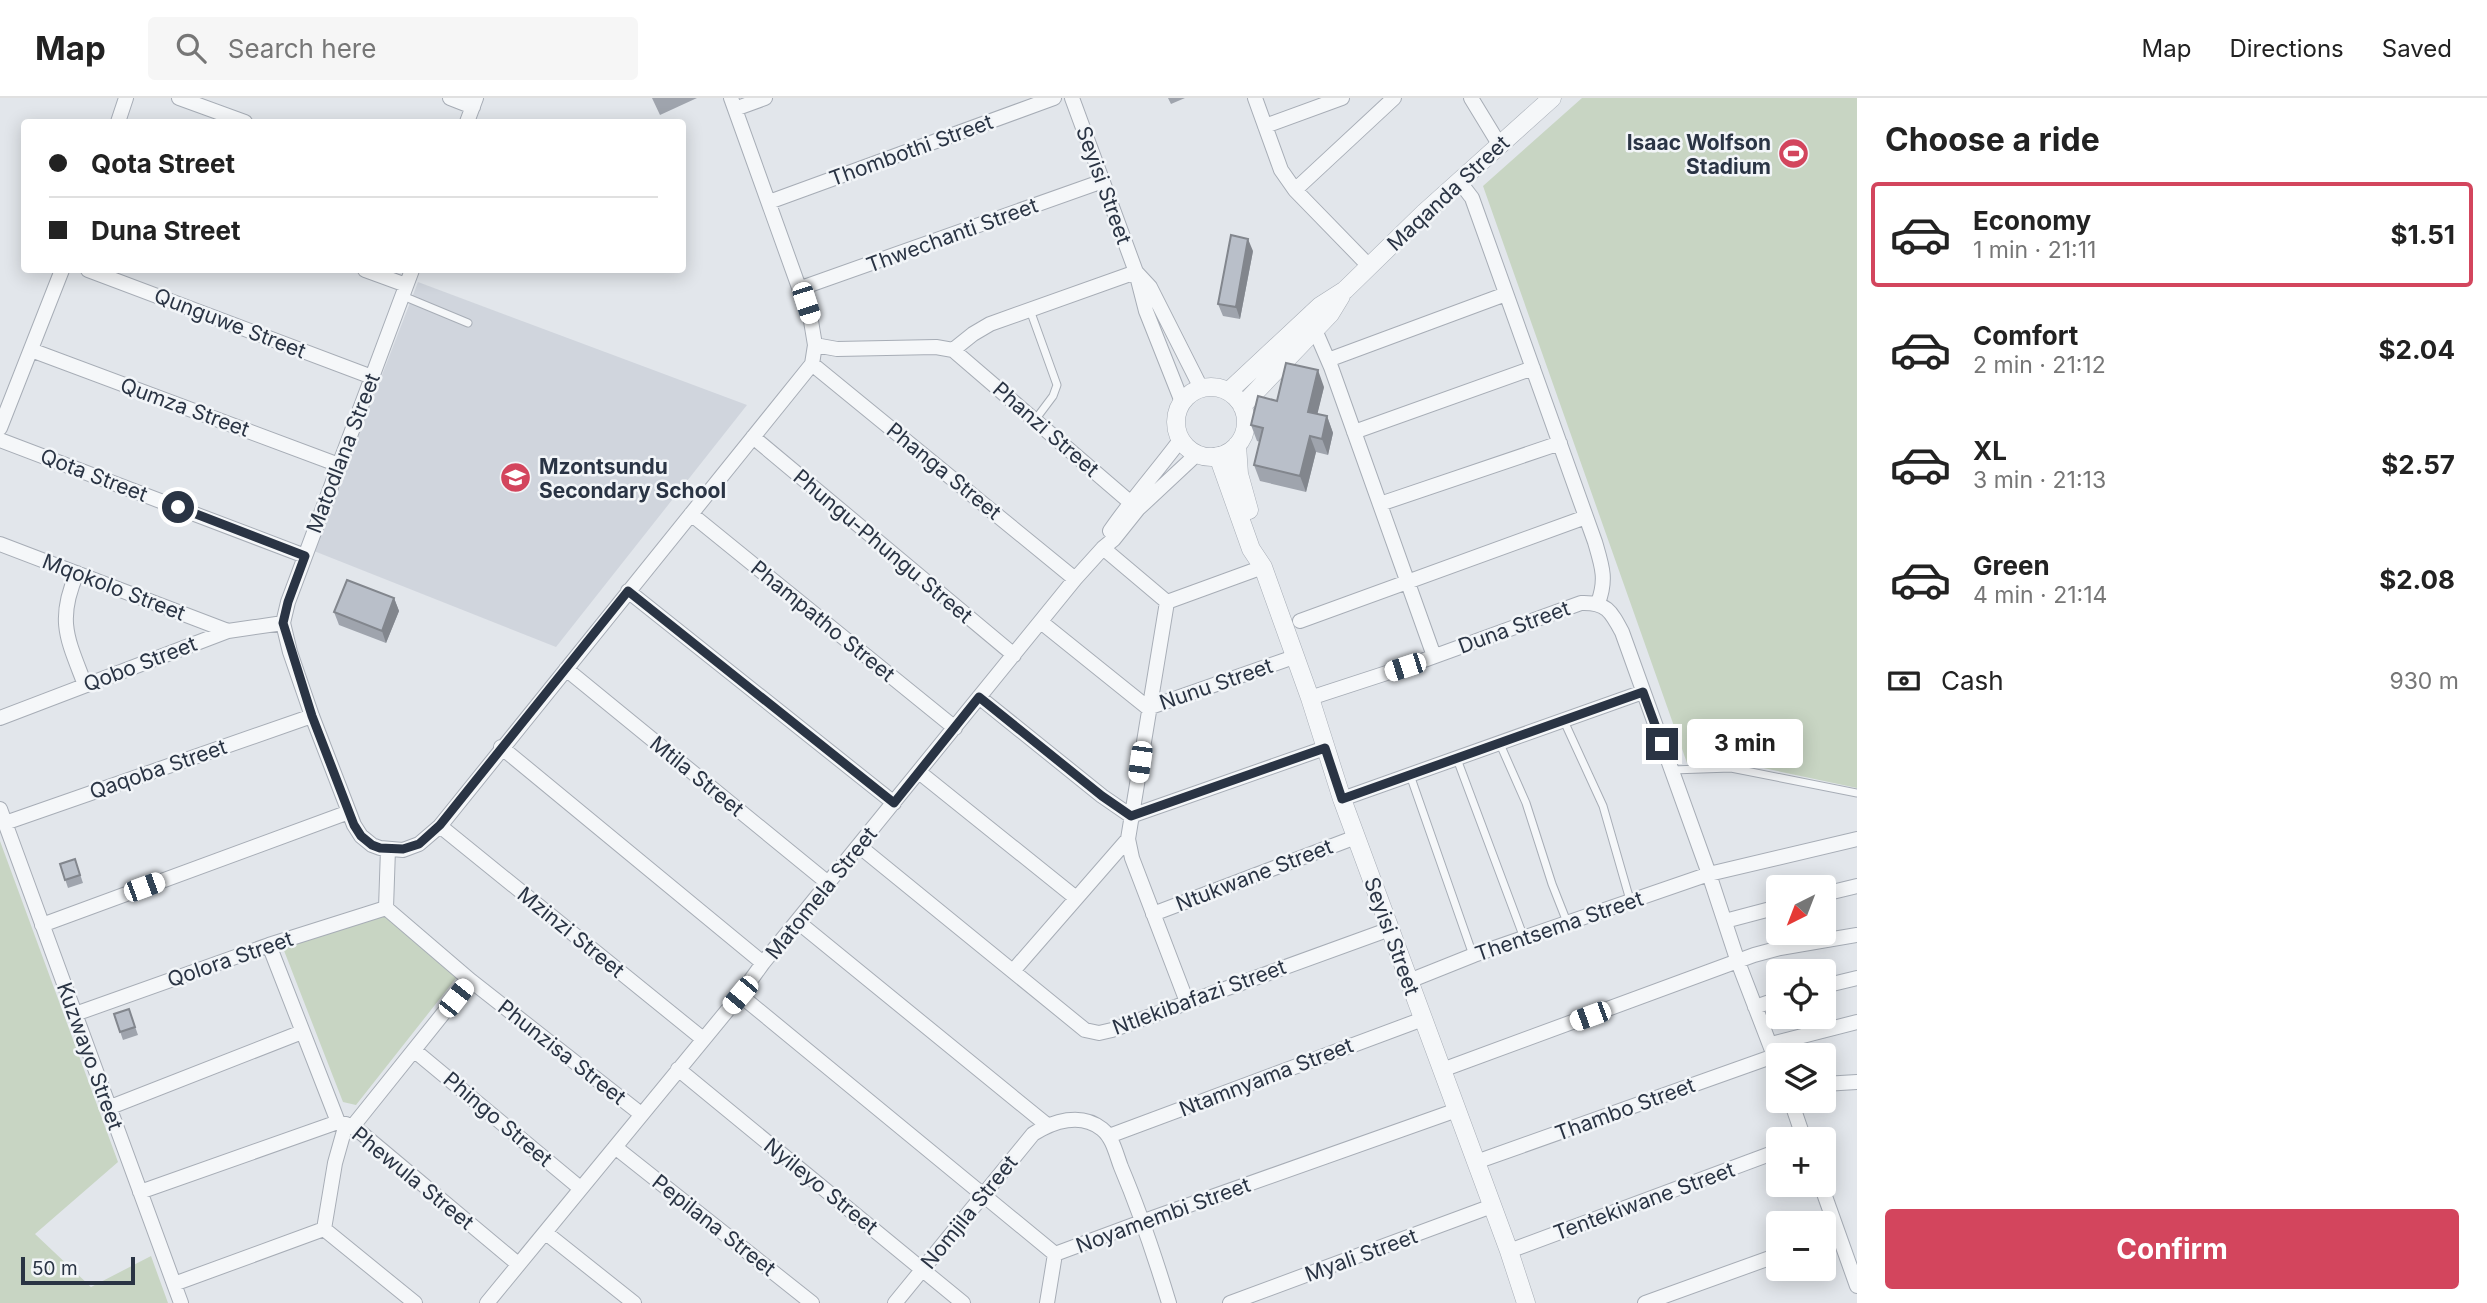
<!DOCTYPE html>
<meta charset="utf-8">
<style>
body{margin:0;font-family:Inter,sans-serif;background:#f6f6f6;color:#222;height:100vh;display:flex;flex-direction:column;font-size:26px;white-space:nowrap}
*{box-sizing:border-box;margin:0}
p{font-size:23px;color:#767676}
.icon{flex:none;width:38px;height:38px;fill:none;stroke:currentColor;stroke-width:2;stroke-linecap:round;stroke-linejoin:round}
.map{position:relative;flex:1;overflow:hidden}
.panel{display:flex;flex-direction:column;background:#fff;width:630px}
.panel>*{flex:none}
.guide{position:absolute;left:21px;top:21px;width:665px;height:154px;border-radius:7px;box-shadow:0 4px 18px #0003;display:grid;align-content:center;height:154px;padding:0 28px;background:#fff}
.needle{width:46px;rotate:222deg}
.controls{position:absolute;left:1766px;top:777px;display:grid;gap:14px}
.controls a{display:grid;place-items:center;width:70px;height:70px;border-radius:7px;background:#fff;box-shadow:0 4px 18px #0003;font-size:35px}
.scale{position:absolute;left:21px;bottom:18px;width:114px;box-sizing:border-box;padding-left:7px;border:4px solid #2a3444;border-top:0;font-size:19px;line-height:24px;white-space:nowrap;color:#2a3444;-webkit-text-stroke:5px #f2f5f8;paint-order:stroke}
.end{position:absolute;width:32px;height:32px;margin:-16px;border:9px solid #2a3444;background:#fff;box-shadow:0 0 0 4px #fff}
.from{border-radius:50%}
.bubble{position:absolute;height:49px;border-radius:7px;background:#fff;box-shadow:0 4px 18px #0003;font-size:23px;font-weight:700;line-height:49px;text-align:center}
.car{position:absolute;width:21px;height:42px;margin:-21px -10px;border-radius:9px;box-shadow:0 0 5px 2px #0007;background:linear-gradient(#fff 24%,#345 0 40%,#fff 0 76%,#345 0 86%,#fff 0)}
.guide b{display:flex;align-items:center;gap:24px;height:66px;font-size:26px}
.guide b+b{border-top:2px solid #e0e0e0}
.guide i{width:18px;height:18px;background:#222}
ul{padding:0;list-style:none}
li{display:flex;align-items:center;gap:21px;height:105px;margin:0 14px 10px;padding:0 14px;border:4px solid transparent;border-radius:7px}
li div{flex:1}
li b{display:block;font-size:26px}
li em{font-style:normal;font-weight:700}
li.selected{border-color:#d3455d}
li>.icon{width:63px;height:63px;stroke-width:1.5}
h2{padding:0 28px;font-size:32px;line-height:84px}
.pay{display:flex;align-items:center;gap:18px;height:77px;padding:0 28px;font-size:26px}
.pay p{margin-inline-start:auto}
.button{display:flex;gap:14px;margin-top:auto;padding:14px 28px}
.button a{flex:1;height:80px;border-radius:7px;background:#d3455d;color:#fff;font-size:28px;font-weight:700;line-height:80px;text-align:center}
header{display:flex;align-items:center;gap:42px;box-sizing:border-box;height:98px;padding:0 35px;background:#fff;border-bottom:2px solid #e0e0e0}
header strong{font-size:33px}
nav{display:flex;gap:38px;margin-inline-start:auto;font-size:24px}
.search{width:490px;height:63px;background:#f6f6f6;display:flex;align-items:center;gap:18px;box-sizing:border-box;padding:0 24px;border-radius:7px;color:#767676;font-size:26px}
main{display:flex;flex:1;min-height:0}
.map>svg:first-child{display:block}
</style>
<header>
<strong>Map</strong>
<div class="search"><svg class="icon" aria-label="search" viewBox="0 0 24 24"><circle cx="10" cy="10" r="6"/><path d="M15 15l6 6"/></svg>Search here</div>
<nav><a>Map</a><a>Directions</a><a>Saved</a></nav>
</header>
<main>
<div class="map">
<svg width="1857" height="1205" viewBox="0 0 1857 1205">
<rect width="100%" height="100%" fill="#e2e6eb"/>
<path fill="#d0d5dd" d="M418,184l329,123 -191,242 -242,-96z"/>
<path fill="#c8d5c3" d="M1582,0h275v690l-155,-33 -15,8 -204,-577z
M0,743l118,321 -83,72 56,53 60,-31 17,47h-168z
M385,817l72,62 -101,128 -13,-3 -60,-154z"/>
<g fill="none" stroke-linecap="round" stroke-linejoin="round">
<defs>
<path id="service" d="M403,198l65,27
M1030,212l27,75 -4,11 -18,24
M1564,623l39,85 27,94
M1500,646l26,59 26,81 15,38
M1457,661l67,179
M1672,672l59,-2 126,25
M1410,677l63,180"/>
<path id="minor" d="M179,0l66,24
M450,0l23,9
M1072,0l64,174 10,39 36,91
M1255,0l26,72 14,20 74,76
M1471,0l28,46
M735,11l30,-11
M118,24l8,-24
M467,24l9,-24
M1265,28l77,-28
M1459,83l13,17 123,344c7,24 12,37 3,61
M1295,92l99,-92
M769,104l285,-104
M88,172l284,107
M365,172l41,15
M412,172l-124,332 -5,21 7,29 22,64 42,109 7,11 11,9 8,3 23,2 16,-6 21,-18 372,-462 3,-19 -4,-24 -80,-223
M1137,175l13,14 51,101
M801,190l302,-107
M1315,232l16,37 103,289
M815,247l22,4 99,-2 17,3 185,159
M31,252l308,115
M953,252l20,-16 17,-10 146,-52
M1328,262l178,-66
M812,266l263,215
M0,330l62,-158
M1354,334l179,-64
M753,339l261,218
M0,342l305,116
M1380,406l180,-61
M691,416l264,214
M1110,433c22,-32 48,-61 71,-92
M0,446l228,87
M1103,450l64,54
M77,475c-21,48 -9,67 8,112
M628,493l266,212
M1167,504l-39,237 4,19 55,144
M1167,504l96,-35
M1300,523l286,-104
M1041,524l107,86 146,-51
M566,571l262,214
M979,599l123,99 29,20 194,-68
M1310,600l95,-31 176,-64c25,-1 30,8 41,29l87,242 29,88 40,104
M0,620l228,-87 55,-8
M501,649l262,216
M919,674l157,126
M1342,701l301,-107
M0,711l181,494
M5,725l307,-107
M440,728l263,213
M859,748l226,184 14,3 13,-3 278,-101
M1824,796l33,-8
M386,810l84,72 171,134
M386,810l2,-59
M1153,816l203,-77
M1725,823l53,-14
M798,824l249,203
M42,827l307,-113
M269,847l69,177
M1013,873l115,-132
M1409,883l65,-26 235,-81 148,-35
M1824,888l33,-8
M740,897l315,259
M1755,909l23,-8
M75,916l194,-69 117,-37
M1771,946l86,-22
M415,953l165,137
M678,971l285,234
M1442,972l312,-115 26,-7 77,-13
M1824,986l33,-2
M1791,1003l13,38
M108,1010l194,-76
M353,1028l117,-146
M1109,1038l314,-117
M615,1049l197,156
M1476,1064l298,-106
M1821,1087l36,101
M140,1094l198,-70 15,4 165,138
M324,1131l91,74
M324,1131l11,-66 11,-39
M546,1135l88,70
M1509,1153l269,-100
M1055,1156l89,-33 313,-111
M174,1186l150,-55
M487,1205l253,-308 23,-32 312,-384 28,-31 11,-9 24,-30 59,-55
M895,1205l138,-169c20,-13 48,-22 69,-5 11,9 14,25 19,38 19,45 34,90 48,136
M1047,1205l8,-49
M1230,1205l262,-97
M1645,1205l133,-48"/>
<path id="tertiary" d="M1176 324a35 35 0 1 1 70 0a35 35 0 1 1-70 0Z
M1229,293l91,-85 25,-16 79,-77 128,-115
M1242,308l88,-92 11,-18
M1237,347l2,29 10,36
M1218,358l33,93 12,18 47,131 32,101 167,452 17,52"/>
</defs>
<use href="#service" stroke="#a7adb6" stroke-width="9"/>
<use href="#minor" stroke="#a7adb6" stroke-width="16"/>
<use href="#tertiary" stroke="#a7adb6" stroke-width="19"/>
<use href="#service" stroke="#f5f7f9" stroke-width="7"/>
<use href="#minor" stroke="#f5f7f9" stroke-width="14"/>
<use href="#tertiary" stroke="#f5f7f9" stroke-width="18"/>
</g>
<path fill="#9fa4ad" d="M652,0h45l-37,17z
M1168,0h17l-14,6z
M1253,153l-13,68 -17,-3 -5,-12z
M1324,289l-7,27 10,2 6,17 -5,22 -12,-3 -10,40 -46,-11 -6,-16 6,-23 -3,-1 -6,-16z
M394,500l5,13 -13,32 -47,-18 -5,-13z
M75,761l8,24 -15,5 -8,-24z
M129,911l9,26 -15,5 -9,-26z"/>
<path fill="#82868d" d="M1248,141l5,12 -13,68 -4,-12z
M1318,272l6,17 -10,41 -6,-16z
M1327,318l6,17 -5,22 -6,-16z
M1310,338l6,16 -10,40 -6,-16z
M394,500l5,13 -13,32 -4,-12z"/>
<path fill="#b9bfc9" stroke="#82868d" stroke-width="2" d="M1231,137l17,4 -12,68 -18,-3z
M1286,265l32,7 -10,42 19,4 -5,23 -12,-3 -10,40 -46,-11 9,-37 -12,-3 7,-29 19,5z
M347,482l47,18 -12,33 -48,-19z
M75,761l5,16 -15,5 -5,-16z
M129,911l6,18 -15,5 -6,-18z"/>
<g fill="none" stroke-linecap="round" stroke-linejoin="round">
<path stroke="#2a3444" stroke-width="9" d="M178,409l127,49 -17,46 -5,21 29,93 42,109 7,11 11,9 8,3 23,1 16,-5 21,-19 188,-234 266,212 85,-106 123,99 29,20 194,-68 17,51 301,-107 19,52"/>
</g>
<defs>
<symbol id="stadium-disc" viewBox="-11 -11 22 22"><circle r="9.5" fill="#d3455d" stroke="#f2f5f8"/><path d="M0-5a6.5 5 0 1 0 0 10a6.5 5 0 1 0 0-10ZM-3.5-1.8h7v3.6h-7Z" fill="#fff"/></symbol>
<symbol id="school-disc" viewBox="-11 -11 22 22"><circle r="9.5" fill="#d3455d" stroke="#f2f5f8"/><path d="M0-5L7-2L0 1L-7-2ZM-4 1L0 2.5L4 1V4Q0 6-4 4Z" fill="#fff"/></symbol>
</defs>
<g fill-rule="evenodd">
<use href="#stadium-disc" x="1776" y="38" width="35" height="35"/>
<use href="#school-disc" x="498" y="362" width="35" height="35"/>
</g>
<g text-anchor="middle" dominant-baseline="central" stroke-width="5" stroke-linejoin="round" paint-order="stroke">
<g font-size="21" font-weight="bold" fill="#2a3444" stroke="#f2f5f8" text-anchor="end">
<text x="1771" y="44">Isaac Wolfson<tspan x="1771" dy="24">Stadium</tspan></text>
<text x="539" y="368" text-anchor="start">Mzontsundu<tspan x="539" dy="24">Secondary School</tspan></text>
</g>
<g font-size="21" fill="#2a3444" stroke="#f2f5f8">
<text transform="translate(911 52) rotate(-20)">Thombothi Street</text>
<text transform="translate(1104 87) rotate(70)">Seyisi Street</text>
<text transform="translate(1448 95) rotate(-43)">Maqanda Street</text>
<text transform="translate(952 137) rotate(-20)">Thwechanti Street</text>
<text transform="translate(230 225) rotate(21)">Qunguwe Street</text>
<text transform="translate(185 309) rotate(20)">Qumza Street</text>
<text transform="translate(1046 331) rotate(41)">Phanzi Street</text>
<text transform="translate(343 355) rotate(-69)">Matodlana Street</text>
<text transform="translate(944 373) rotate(39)">Phanga Street</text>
<text transform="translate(94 377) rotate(21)">Qota Street</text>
<text transform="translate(883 448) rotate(40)">Phungu-Phungu Street</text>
<text transform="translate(114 489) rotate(21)">Mqokolo Street</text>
<text transform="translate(823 523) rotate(39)">Phampatho Street</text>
<text transform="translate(1514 529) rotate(-20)">Duna Street</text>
<text transform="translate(140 566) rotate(-21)">Qobo Street</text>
<text transform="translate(1216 586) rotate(-19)">Nunu Street</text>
<text transform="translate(158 671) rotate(-19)">Qaqoba Street</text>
<text transform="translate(697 678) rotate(39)">Mtila Street</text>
<text transform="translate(1254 777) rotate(-21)">Ntukwane Street</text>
<text transform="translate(821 795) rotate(-51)">Matomela Street</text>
<text transform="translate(1559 828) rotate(-19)">Thentsema Street</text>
<text transform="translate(571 834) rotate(39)">Mzinzi Street</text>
<text transform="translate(1392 838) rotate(70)">Seyisi Street</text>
<text transform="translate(230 861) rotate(-19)">Qolora Street</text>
<text transform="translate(1199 899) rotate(-20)">Ntlekibafazi Street</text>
<text transform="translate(562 954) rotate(38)">Phunzisa Street</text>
<text transform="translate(90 958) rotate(70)">Kuzwayo Street</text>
<text transform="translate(1266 979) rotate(-21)">Ntamnyama Street</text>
<text transform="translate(1625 1011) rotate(-20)">Thambo Street</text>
<text transform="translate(498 1021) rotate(40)">Phingo Street</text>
<text transform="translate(413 1080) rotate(39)">Phewula Street</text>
<text transform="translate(821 1088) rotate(39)">Nyileyo Street</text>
<text transform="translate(1644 1103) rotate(-20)">Tentekiwane Street</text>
<text transform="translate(969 1114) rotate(-51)">Nomjila Street</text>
<text transform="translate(1163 1117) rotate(-20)">Noyamembi Street</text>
<text transform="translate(714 1127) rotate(38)">Pepilana Street</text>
<text transform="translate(1361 1157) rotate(-20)">Myali Street</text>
</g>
</g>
</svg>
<div class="controls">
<a><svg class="needle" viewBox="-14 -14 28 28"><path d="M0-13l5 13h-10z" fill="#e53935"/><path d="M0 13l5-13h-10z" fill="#767676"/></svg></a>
<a><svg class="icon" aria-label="locate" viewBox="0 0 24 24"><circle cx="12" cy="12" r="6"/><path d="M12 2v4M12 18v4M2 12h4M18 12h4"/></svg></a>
<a><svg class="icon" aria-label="layers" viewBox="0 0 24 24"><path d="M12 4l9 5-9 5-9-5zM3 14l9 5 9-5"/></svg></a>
<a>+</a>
<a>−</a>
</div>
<div class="scale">50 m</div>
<i class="end from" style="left:178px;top:409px"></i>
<i class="end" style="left:1662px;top:646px"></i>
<div class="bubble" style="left:1687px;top:621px;width:116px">3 min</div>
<i class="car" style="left:806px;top:205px;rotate:162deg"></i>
<i class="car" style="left:1405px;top:569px;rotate:252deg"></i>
<i class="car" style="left:1140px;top:664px;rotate:188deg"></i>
<i class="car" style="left:144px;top:789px;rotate:70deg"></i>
<i class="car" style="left:740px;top:897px;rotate:220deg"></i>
<i class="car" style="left:456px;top:900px;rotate:38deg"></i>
<i class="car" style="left:1590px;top:918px;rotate:250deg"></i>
<div class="guide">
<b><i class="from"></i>Qota Street</b>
<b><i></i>Duna Street</b>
</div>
</div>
<section class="panel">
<h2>Choose a ride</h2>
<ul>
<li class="selected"><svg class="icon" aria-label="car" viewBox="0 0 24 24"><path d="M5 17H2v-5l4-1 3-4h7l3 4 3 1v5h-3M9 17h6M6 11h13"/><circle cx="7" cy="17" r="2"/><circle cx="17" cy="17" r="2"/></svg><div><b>Economy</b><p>1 min · 21:11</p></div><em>$1.51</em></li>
<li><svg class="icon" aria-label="car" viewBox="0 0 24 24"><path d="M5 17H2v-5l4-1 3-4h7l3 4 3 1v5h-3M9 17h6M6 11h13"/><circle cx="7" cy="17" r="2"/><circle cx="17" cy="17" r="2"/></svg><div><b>Comfort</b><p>2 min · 21:12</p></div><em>$2.04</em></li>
<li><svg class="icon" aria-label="car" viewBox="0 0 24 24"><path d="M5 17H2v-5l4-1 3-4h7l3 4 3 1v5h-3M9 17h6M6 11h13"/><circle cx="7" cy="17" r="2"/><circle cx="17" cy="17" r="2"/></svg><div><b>XL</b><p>3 min · 21:13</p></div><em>$2.57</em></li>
<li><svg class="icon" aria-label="car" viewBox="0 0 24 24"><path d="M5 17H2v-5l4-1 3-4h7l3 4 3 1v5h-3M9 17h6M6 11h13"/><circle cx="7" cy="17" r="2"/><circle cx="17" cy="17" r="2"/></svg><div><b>Green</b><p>4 min · 21:14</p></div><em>$2.08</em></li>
</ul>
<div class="pay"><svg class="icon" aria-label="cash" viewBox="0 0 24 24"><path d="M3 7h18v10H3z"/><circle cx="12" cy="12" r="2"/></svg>Cash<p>930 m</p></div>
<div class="button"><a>Confirm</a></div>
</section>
</main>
